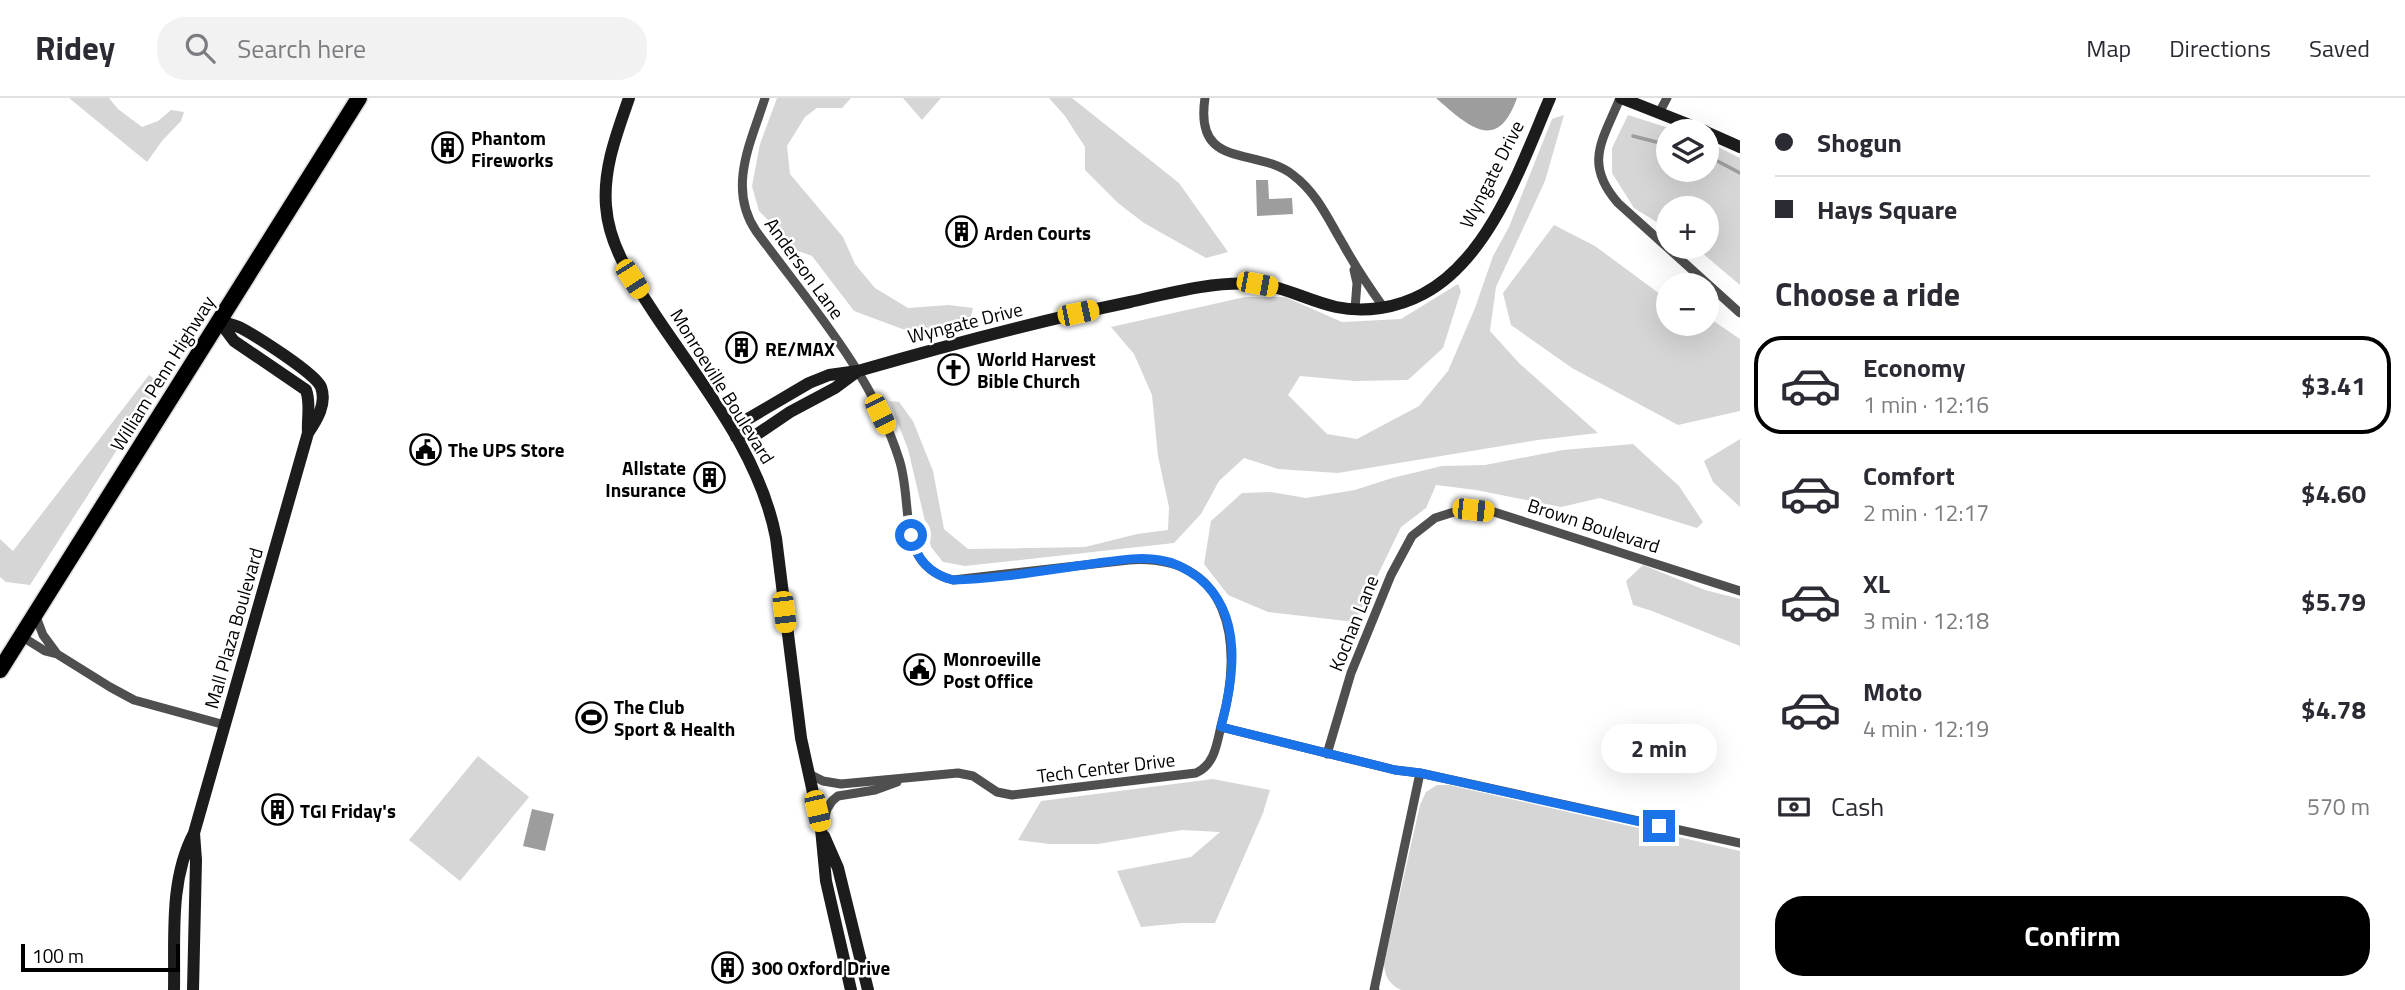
<!DOCTYPE html>
<meta charset="utf-8">
<style>
body{margin:0;font-family:"Titillium Web",sans-serif;background:#f2f2f3;color:#2b2b33;height:100vh;display:flex;flex-direction:column;font-size:26px;white-space:nowrap}
*{box-sizing:border-box;margin:0}
p{font-size:23px;color:#7c7c81}
.icon{flex:none;width:38px;height:38px;fill:none;stroke:currentColor;stroke-width:2;stroke-linecap:round;stroke-linejoin:round}
.map{position:relative;flex:1;overflow:hidden}
.drawer{display:flex;flex-direction:column;background:#fff;width:665px}
.drawer>*{flex:none}
.guide{display:grid;align-content:center;height:154px;padding:0 35px;background:#fff}
.fabs{position:absolute;left:1656px;top:21px;display:grid;gap:14px}
.fabs a{display:grid;place-items:center;width:63px;height:63px;border-radius:50%;background:#fff;box-shadow:0 7px 28px #0002;font-size:35px}
.scale{position:absolute;left:21px;bottom:18px;width:159px;box-sizing:border-box;padding-left:7px;border:4px solid #000;border-top:0;font-size:19px;line-height:24px;white-space:nowrap;color:#000;-webkit-text-stroke:5px #fff;paint-order:stroke}
.end{position:absolute;width:32px;height:32px;margin:-16px;border:9px solid #1a73e8;background:#fff;box-shadow:0 0 0 4px #fff}
.from{border-radius:50%}
.bubble{position:absolute;height:49px;border-radius:24px;background:#fff;box-shadow:0 7px 28px #0002;font-size:23px;font-weight:700;line-height:49px;text-align:center}
.car{position:absolute;width:21px;height:42px;margin:-21px -10px;border-radius:9px;box-shadow:0 0 5px 2px #0007;background:linear-gradient(#f5c518 24%,#345 0 40%,#f5c518 0 76%,#345 0 86%,#f5c518 0)}
.guide b{display:flex;align-items:center;gap:24px;height:66px;font-size:26px}
.guide b+b{border-top:2px solid #e1e1e2}
.guide i{width:18px;height:18px;background:#2b2b33}
ul{padding:0;list-style:none}
li{display:flex;align-items:center;gap:21px;height:98px;margin:0 14px 10px;padding:0 21px;border:4px solid transparent;border-radius:28px}
li div{flex:1}
li b{display:block;font-size:26px}
li em{font-style:normal;font-weight:700}
li.current{border-color:#000}
li>.icon{width:63px;height:63px;stroke-width:1.5}
h2{padding:0 35px;font-size:32px;line-height:84px}
.pay{display:flex;align-items:center;gap:18px;height:77px;padding:0 35px;font-size:26px}
.pay p{margin-inline-start:auto}
.cta{display:flex;gap:14px;margin-top:auto;padding:14px 35px}
.cta a{flex:1;height:80px;border-radius:28px;background:#000;color:#fff;font-size:28px;font-weight:700;line-height:80px;text-align:center}
header{display:flex;align-items:center;gap:42px;box-sizing:border-box;height:98px;padding:0 35px;background:#fff;border-bottom:2px solid #e1e1e2}
header strong{font-size:33px}
nav{display:flex;gap:38px;margin-inline-start:auto;font-size:24px}
.search{width:490px;height:63px;background:#f2f2f3;display:flex;align-items:center;gap:18px;box-sizing:border-box;padding:0 24px;border-radius:28px;color:#7c7c81;font-size:26px}
main{display:flex;flex:1;min-height:0}
.map>svg:first-child{display:block}
</style>
<header>
<strong>Ridey</strong>
<div class="search"><svg class="icon" aria-label="search" viewBox="0 0 24 24"><circle cx="10" cy="10" r="6"/><path d="M15 15l6 6"/></svg>Search here</div>
<nav><a>Map</a><a>Directions</a><a>Saved</a></nav>
</header>
<main>
<div class="map">
<svg width="1740" height="892" viewBox="0 0 1740 892">
<rect width="100%" height="100%" fill="#fff"/>
<path fill="#d6d6d6" d="M69,0h40l9,11 24,18 16,-6 13,-11 13,2 -3,9 -19,20 -15,21z
M777,0h74l-9,10h-25l-12,9 -18,29 3,28 53,63 12,27 20,24 33,20 41,-3 24,3 -3,12 -57,13 -59,-22 -42,-55 -28,-10 -5,-15 -20,-20 -7,-25 8,-42z
M903,0h38l-19,22z
M1049,0h23l107,85 49,69 -22,6 -62,-35 -26,-20 -33,-33v-23l-20,-31z
M1564,17l-19,66 -49,106 -6,44 29,32 79,70 -60,7 -200,33 -60,-4 -34,-11 -25,23 -18,33 -27,29 -209,23 -22,-4 -12,-15 -23,-98 -19,-48 10,1 14,19 20,50 11,58 24,20 117,-2 52,-13 31,-4 1,-23 -11,-51 -6,-61 -18,-41 -23,-27 134,-30h40l57,25 59,-3 57,-35 3,7 -18,57 -35,32 -53,1 -55,-5 -12,19 39,39 30,5 62,-33 29,-35 27,-63 18,-52 16,-29 43,-108z
M1628,17l50,16h-10v39h38v-29l34,17v127l-45,-38h11v-39h-38v21l-34,-21 -22,-35v-25z
M1554,127l41,21 73,54v24h38v-8l34,23v72l-62,14 -106,-57 -61,-43 -8,-32z
M149,277l11,8 -130,202 -24,-3 -6,-5v-38l13,12z
M1740,341v68l-27,-25 -9,-21z
M1633,346l46,42 24,36 -6,6 -97,-30 -39,9 -85,-17 -40,-5 -10,23 -25,19 -46,95 -87,-10 -40,-17 -24,-31 7,-43 31,-28 29,-1 35,6 49,-8 37,-12 50,-12 43,-1 78,-15z
M1643,467l62,25 35,9v47l-88,-35 -19,-6 -7,-24z
M478,658l51,41 -69,84 -51,-41z
M1213,681l57,11 -7,23 -48,110h-33l-41,4 -24,-56 74,-14 29,-25 -38,-2 -84,14h-49l-31,-4 23,-39z
M1437,687h12l291,66v139h-339c-12,-6 -16,-13 -17,-26l36,-159 6,-13z"/>
<path fill="#9d9d9d" d="M1436,0h81c-20,57 -50,27 -81,0z
M1256,82h12l1,19 23,-1 1,16 -36,2z
M532,711l22,5 -9,37 -22,-5z"/>
<g fill="none" stroke-linecap="round" stroke-linejoin="round">
<path stroke="#9d9d9d" stroke-width="3.5" d="M1633,38l35,9
M1706,57l34,18"/>
<defs>
<path id="highway" d="M0,572l359,-572"/>
</defs>
<use href="#highway" stroke="#dbdbdb" stroke-width="19"/>
<path stroke="#4f4f4f" stroke-width="9" d="M765,0c-14,44 -38,90 -9,133 52,71 116,142 143,228 15,44 -4,107 54,121l176,-20c102,-7 115,84 93,162 -5,19 -6,42 -26,51l-184,22 -15,-3 -24,-16 -15,-3 -117,11 -18,-3 -14,-7
M1205,0c-11,73 51,48 88,77 24,18 35,44 50,69 12,22 26,43 41,64
M1620,0c-17,42 -37,65 -2,105l122,110
M1659,15l8,-15
M1354,172l3,13 -2,26
M35,516l8,21 14,19 53,33 24,13 91,25
M21,538l24,15 12,3
M1221,629l174,43 25,3 320,70
M1327,656l24,-81 40,-98 21,-39 23,-18 19,-6 19,-2 21,2 246,79
M822,730l5,-19 5,-8 6,-5 37,-6 22,-8
M1375,892h-1l46,-217"/>
<path stroke="#1c1c1c" stroke-width="12" d="M629,0c-12,35 -26,70 -23,108 3,42 28,76 50,110 46,69 104,138 120,222l25,200 20,91 5,52 25,109
M1621,0l84,33
M1706,34l34,15
M219,223l15,20 72,49c5,13 1,29 2,43
M736,339l10,-17 63,-37 20,-8 29,-4c90,-26 180,-50 272,-69 40,-9 83,-21 125,-18 29,2 53,17 81,23 29,6 61,1 87,-13 67,-35 99,-131 127,-196
M736,339l20,-2 34,-23 45,-24 23,-17
M824,738l14,32 30,122
M174,892c1,-52 -5,-110 20,-157l114,-400c9,-13 19,-29 13,-46 -6,-14 -65,-51 -80,-59 -7,-3 -15,-5 -22,-7
M193,892l3,-130 -2,-27"/>
<use href="#highway" stroke="#000" stroke-width="16"/>
</g>
<g fill="none" stroke-linecap="round" stroke-linejoin="round">
<path stroke="#1a73e8" stroke-width="9" d="M911,437c5,24 18,39 42,45 46,-1 93,-10 138,-16 23,-3 47,-8 69,-4 15,2 27,9 39,18 45,37 35,100 22,149l174,43 25,3 239,53"/>
</g>
<defs>
<symbol id="building-ring" viewBox="-11 -11 22 22"><circle r="9.5" fill="#fff" stroke="#000" stroke-width="1.5"/><path d="M-4-6H4V6H1V3H-1V6H-4ZM-2.5-4.3h1.7v1.8h-1.7ZM.8-4.3h1.7v1.8H.8ZM-2.5-1h1.7V.8h-1.7ZM.8-1h1.7V.8H.8Z" fill="#000"/></symbol>
<symbol id="church-ring" viewBox="-11 -11 22 22"><circle r="9.5" fill="#fff" stroke="#000" stroke-width="1.5"/><path d="M-1.2-6h2.4v3.5h3.3v2.4h-3.3V6h-2.4V-.1h-3.3v-2.4h3.3Z" fill="#000"/></symbol>
<symbol id="civic-ring" viewBox="-11 -11 22 22"><circle r="9.5" fill="#fff" stroke="#000" stroke-width="1.5"/><path d="M-.6-6.5H3V-4.5H.6V-3L4-1V1h2V6H-6V1h2V-1L-.6-3ZM-1.2 2.5V6h2.4V2.5Z" fill="#000"/></symbol>
<symbol id="stadium-ring" viewBox="-11 -11 22 22"><circle r="9.5" fill="#fff" stroke="#000" stroke-width="1.5"/><path d="M0-5a6.5 5 0 1 0 0 10a6.5 5 0 1 0 0-10ZM-3.5-1.8h7v3.6h-7Z" fill="#000"/></symbol>
</defs>
<g fill-rule="evenodd">
<use href="#building-ring" x="430" y="32" width="35" height="35"/>
<use href="#building-ring" x="944" y="116" width="35" height="35"/>
<use href="#building-ring" x="724" y="232" width="35" height="35"/>
<use href="#church-ring" x="936" y="254" width="35" height="35"/>
<use href="#civic-ring" x="408" y="334" width="35" height="35"/>
<use href="#building-ring" x="692" y="362" width="35" height="35"/>
<use href="#civic-ring" x="902" y="554" width="35" height="35"/>
<use href="#stadium-ring" x="574" y="602" width="35" height="35"/>
<use href="#building-ring" x="260" y="694" width="35" height="35"/>
<use href="#building-ring" x="710" y="852" width="35" height="35"/>
</g>
<g text-anchor="middle" dominant-baseline="central" stroke-width="5" stroke-linejoin="round" paint-order="stroke">
<g font-size="19" font-weight="bold" fill="#000" stroke="#fff" text-anchor="start">
<text x="471" y="39">Phantom<tspan x="471" dy="22">Fireworks</tspan></text>
<text x="984" y="134">Arden Courts</text>
<text x="765" y="250">RE/MAX</text>
<text x="977" y="260">World Harvest<tspan x="977" dy="22">Bible Church</tspan></text>
<text x="448" y="351">The UPS Store</text>
<text x="686" y="369" text-anchor="end">Allstate<tspan x="686" dy="22">Insurance</tspan></text>
<text x="943" y="560">Monroeville<tspan x="943" dy="22">Post Office</tspan></text>
<text x="614" y="608">The Club<tspan x="614" dy="22">Sport &amp; Health</tspan></text>
<text x="300" y="712">TGI Friday's</text>
<text x="751" y="869">300 Oxford Drive</text>
</g>
<g font-size="19" fill="#000" stroke="#fff">
<text transform="translate(1491 76) rotate(-63)">Wyngate Drive</text>
<text transform="translate(805 170) rotate(54)">Anderson Lane</text>
<text transform="translate(965 224) rotate(-14)">Wyngate Drive</text>
<text transform="translate(162 275) rotate(-58)">William Penn Highway</text>
<text transform="translate(723 288) rotate(58)">Monroeville Boulevard</text>
<text transform="translate(1594 427) rotate(18)">Brown Boulevard</text>
<text transform="translate(1353 525) rotate(-68)">Kochan Lane</text>
<text transform="translate(233 530) rotate(-74)">Mall Plaza Boulevard</text>
<text transform="translate(1106 669) rotate(-7)">Tech Center Drive</text>
</g>
</g>
</svg>
<div class="fabs">
<a><svg class="icon" aria-label="layers" viewBox="0 0 24 24"><path d="M12 4l9 5-9 5-9-5zM3 14l9 5 9-5"/></svg></a>
<a>+</a>
<a>−</a>
</div>
<div class="scale">100 m</div>
<i class="end from" style="left:911px;top:437px"></i>
<i class="end" style="left:1659px;top:728px"></i>
<div class="bubble" style="left:1601px;top:626px;width:116px">2 min</div>
<i class="car" style="left:632px;top:181px;rotate:147deg"></i>
<i class="car" style="left:1257px;top:186px;rotate:101deg"></i>
<i class="car" style="left:1078px;top:215px;rotate:78deg"></i>
<i class="car" style="left:880px;top:316px;rotate:154deg"></i>
<i class="car" style="left:1473px;top:412px;rotate:96deg"></i>
<i class="car" style="left:784px;top:514px;rotate:173deg"></i>
<i class="car" style="left:817px;top:713px;rotate:167deg"></i>
</div>
<section class="drawer">
<div class="guide">
<b><i class="from"></i>Shogun</b>
<b><i></i>Hays Square</b>
</div>
<h2>Choose a ride</h2>
<ul>
<li class="current"><svg class="icon" aria-label="car" viewBox="0 0 24 24"><path d="M5 17H2v-5l4-1 3-4h7l3 4 3 1v5h-3M9 17h6M6 11h13"/><circle cx="7" cy="17" r="2"/><circle cx="17" cy="17" r="2"/></svg><div><b>Economy</b><p>1 min · 12:16</p></div><em>$3.41</em></li>
<li><svg class="icon" aria-label="car" viewBox="0 0 24 24"><path d="M5 17H2v-5l4-1 3-4h7l3 4 3 1v5h-3M9 17h6M6 11h13"/><circle cx="7" cy="17" r="2"/><circle cx="17" cy="17" r="2"/></svg><div><b>Comfort</b><p>2 min · 12:17</p></div><em>$4.60</em></li>
<li><svg class="icon" aria-label="car" viewBox="0 0 24 24"><path d="M5 17H2v-5l4-1 3-4h7l3 4 3 1v5h-3M9 17h6M6 11h13"/><circle cx="7" cy="17" r="2"/><circle cx="17" cy="17" r="2"/></svg><div><b>XL</b><p>3 min · 12:18</p></div><em>$5.79</em></li>
<li><svg class="icon" aria-label="car" viewBox="0 0 24 24"><path d="M5 17H2v-5l4-1 3-4h7l3 4 3 1v5h-3M9 17h6M6 11h13"/><circle cx="7" cy="17" r="2"/><circle cx="17" cy="17" r="2"/></svg><div><b>Moto</b><p>4 min · 12:19</p></div><em>$4.78</em></li>
</ul>
<div class="pay"><svg class="icon" aria-label="cash" viewBox="0 0 24 24"><path d="M3 7h18v10H3z"/><circle cx="12" cy="12" r="2"/></svg>Cash<p>570 m</p></div>
<div class="cta"><a>Confirm</a></div>
</section>
</main>
